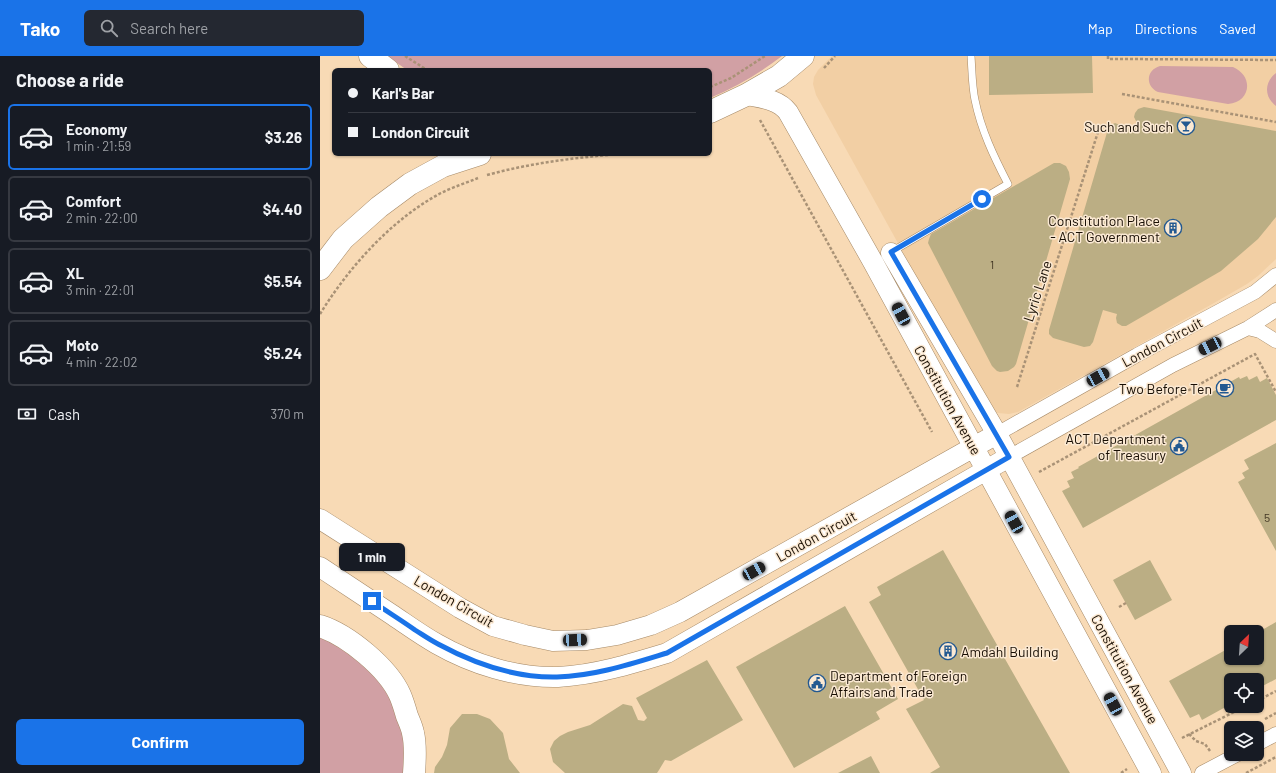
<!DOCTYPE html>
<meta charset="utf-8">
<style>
body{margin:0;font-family:Barlow,sans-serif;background:#242831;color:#f1f3f6;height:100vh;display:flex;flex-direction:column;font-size:15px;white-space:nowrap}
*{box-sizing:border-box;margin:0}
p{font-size:13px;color:#9ea1a6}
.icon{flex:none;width:22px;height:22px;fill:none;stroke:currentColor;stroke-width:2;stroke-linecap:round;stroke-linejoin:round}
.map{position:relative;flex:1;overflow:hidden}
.side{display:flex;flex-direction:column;background:#171b24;width:320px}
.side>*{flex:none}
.banner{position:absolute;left:12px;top:12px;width:380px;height:88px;border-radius:6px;box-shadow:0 1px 3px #0004;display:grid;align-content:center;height:88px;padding:0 16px;background:#171b24}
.needle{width:26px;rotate:25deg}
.fabs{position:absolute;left:904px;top:569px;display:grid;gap:8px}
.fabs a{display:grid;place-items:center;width:40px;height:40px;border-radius:6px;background:#171b24;box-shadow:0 1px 3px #0004;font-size:20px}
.end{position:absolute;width:18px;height:18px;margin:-9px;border:5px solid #1a73e8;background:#fff;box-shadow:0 0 0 2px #fff}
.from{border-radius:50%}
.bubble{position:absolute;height:28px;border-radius:6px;background:#171b24;box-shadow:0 1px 3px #0004;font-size:13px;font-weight:700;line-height:28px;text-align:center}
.car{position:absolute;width:12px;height:24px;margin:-12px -6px;border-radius:5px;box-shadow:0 0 3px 1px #0007;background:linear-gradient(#222 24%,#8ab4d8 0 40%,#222 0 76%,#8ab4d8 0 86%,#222 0)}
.banner b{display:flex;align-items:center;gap:14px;height:38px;font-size:15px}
.banner b+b{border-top:1px solid #363941}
.banner i{width:10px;height:10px;background:#f1f3f6}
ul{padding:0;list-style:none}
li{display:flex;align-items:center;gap:12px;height:66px;margin:0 8px 6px;padding:0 8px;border:2px solid #363941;border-radius:6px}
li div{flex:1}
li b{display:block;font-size:15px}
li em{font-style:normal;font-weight:700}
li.on{border-color:#1a73e8}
li>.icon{width:36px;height:36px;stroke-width:1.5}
h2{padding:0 16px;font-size:18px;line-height:48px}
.pay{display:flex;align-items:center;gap:10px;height:44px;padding:0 16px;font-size:15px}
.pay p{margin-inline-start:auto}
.cta{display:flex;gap:8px;margin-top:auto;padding:8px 16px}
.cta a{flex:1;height:46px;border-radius:6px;background:#1a73e8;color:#fff;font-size:16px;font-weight:700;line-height:46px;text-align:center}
header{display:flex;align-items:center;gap:24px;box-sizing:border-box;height:56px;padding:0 20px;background:#1a73e8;color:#fff}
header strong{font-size:19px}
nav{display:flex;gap:22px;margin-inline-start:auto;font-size:14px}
.search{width:280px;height:36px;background:#242831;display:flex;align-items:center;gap:10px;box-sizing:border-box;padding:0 14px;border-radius:6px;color:#9ea1a6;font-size:15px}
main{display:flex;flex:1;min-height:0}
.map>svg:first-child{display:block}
</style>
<header>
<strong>Tako</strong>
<div class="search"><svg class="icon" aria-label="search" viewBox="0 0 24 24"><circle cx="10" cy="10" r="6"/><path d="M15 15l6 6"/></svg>Search here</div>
<nav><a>Map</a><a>Directions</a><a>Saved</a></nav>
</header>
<main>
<section class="side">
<h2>Choose a ride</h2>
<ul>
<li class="on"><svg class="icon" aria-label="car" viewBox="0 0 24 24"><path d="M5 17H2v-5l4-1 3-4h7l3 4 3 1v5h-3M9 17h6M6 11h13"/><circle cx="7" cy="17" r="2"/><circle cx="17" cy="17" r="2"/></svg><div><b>Economy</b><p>1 min · 21:59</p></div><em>$3.26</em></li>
<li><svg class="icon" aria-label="car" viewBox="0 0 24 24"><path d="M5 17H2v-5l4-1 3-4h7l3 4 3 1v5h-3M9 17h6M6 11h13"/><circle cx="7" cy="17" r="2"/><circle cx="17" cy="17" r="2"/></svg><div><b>Comfort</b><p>2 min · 22:00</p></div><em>$4.40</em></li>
<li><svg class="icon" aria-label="car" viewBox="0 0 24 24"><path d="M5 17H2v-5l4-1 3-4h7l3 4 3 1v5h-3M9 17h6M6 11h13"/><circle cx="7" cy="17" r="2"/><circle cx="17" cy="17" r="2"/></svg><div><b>XL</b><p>3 min · 22:01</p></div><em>$5.54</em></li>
<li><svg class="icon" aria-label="car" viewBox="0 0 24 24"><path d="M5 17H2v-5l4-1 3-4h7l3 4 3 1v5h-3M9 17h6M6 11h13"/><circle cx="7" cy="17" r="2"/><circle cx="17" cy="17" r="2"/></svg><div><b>Moto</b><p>4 min · 22:02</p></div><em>$5.24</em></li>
</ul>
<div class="pay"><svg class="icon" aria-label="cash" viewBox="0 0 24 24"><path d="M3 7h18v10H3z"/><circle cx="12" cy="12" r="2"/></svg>Cash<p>370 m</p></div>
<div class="cta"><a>Confirm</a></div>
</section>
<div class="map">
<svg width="956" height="717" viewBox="0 0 956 717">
<rect width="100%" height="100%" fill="#f8dab5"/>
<path fill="#f2cfa4" d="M512,0h444v203l-18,17 -11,8 -33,19 -196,109 -9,2 -11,-1 -7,-4 -4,-5 -171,-309 -3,-11 1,-7 4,-7z"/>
<path fill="#d1a0a4" d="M67,0h395c-22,17 -46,31 -72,42v-28h-303z
M840,10l73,1c21,9 18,35 -5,37l-70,-12c-13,-6 -12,-22 2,-26z
M956,17v33c-12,-9 -12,-24 0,-33z
M0,581l13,5 47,32 20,44 7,36 -1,19h-86z"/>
<path fill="#bbae84" d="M669,0h103l1,37 -104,2z
M824,51l132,24v86l-18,22 -37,32 -95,55h-4l-5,-3 -1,-5 1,-4 -14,-4 -10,32 -3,4 -6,1 -31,-9 -4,-4v-4l59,-201 3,-4 4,-2 5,2 4,6 13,-8 -3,-6 1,-4 3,-4z
M734,107h6l6,3 3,6 1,7 -54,185 -2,3 -6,4 -8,1 -3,-1 -5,-5 -62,-119 -2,-4 1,-4 2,-5z
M927,320l2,4 8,-4 3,6 7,-4 9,17v25l-193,108 -21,-37 8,-4 -3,-6 7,-3 -3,-6 8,-4 -1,-1 161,-90 1,2z
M956,387v108l-38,-69 7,-4 -3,-5 7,-4 -5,-9z
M623,494l127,223h-140l10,-6 -34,-58 18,-9 -55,-98 12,-7 -4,-8z
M830,504l22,40 -37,20 -22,-40z
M525,550l53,93 -22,13 4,7 -86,49 -58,-101z
M956,566v57l-19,10v-9h-26v24l-29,16 -3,-6 -9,4 -21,-37 62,-34v11h26v-25z
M387,604l36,60 -72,41 -6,-1 -6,10 -2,3h-92l-12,-11 -3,-13 4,-8 6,-5 8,-4 22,-7 33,-21 9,2 6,14 6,1 3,-3 -11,-20z
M142,658h15l13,5 13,14 6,26 11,14h-86l1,-6 7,-10 5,-12 3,-17z
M551,700l9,17h-42z"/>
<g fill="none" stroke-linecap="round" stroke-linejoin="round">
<defs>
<path id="lane" d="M571,196l117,-68c-14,-27 -27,-54 -33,-84 -3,-14 -3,-30 -4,-44"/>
<path id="street" d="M928,272l12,3 16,10
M677,378l140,-79 118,-63 21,-17
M689,401l164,-92 75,-37 28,-18
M937,688l19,-10
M882,717l36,-19"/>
<path id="secondary" d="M426,39c15,3 32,4 42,17l85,150 278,511
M571,197l106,181 184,339
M0,463l140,89 33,18 32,9 28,6 34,-1 30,-5 34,-10 29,-13 317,-178
M0,511c24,16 47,31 71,47 15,10 30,21 46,30 35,20 79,34 121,33 37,-2 73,-13 109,-24l342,-196"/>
<path id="highway" d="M50,0l18,14
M390,56l36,-17 33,-19 24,-20
M0,213l23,-30 36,-32 31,-23 33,-18 37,-12
M0,570c28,9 68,42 80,69 3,7 5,14 7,21 2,5 5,11 6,17 3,12 2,27 1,40"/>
</defs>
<use href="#lane" stroke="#a58967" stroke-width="8"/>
<use href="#street" stroke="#a58967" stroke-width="15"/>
<use href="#secondary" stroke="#a58967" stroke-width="21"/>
<use href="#highway" stroke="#a58967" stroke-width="23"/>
<path stroke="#a99276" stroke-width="2.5" stroke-dasharray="3 2" stroke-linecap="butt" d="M85,0l22,14
M788,0v3h17l151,1
M504,12l11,-12
M390,31l21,-9 34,-22
M802,38l154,28
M440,64l172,312
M167,119c44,-12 86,-17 131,-21
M0,258c29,-47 72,-95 121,-121 12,-6 25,-10 37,-15
M697,331l81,-255
M719,416l216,-118 21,38
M799,551l7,-4
M937,645l19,-10
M945,663l11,-6
M869,678l7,7 9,3 5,7
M862,682l64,-32
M801,717l6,-4
M926,717l30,-16"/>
<use href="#lane" stroke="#fff" stroke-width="7"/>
<use href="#street" stroke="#fff" stroke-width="14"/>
<use href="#secondary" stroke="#fff" stroke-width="20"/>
<use href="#highway" stroke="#fff" stroke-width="22"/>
</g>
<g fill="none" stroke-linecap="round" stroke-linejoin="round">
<path stroke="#1a73e8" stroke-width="5" d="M52,545c14,10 29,19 43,29 8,5 15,10 23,14 37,20 77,34 119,33 38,-1 74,-13 110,-24l342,-196 -118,-205 91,-53"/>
</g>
<defs>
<symbol id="bar-ring" viewBox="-11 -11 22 22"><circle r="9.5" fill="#fbe9d3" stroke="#235991" stroke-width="1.5"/><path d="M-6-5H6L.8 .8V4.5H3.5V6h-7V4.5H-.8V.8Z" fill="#235991"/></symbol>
<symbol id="building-ring" viewBox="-11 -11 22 22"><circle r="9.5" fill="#fbe9d3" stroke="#235991" stroke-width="1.5"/><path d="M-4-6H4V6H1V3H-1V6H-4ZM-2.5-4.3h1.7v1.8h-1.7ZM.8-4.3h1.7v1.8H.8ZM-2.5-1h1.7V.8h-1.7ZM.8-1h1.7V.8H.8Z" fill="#235991"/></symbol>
<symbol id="cafe-ring" viewBox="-11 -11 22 22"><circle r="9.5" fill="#fbe9d3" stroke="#235991" stroke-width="1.5"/><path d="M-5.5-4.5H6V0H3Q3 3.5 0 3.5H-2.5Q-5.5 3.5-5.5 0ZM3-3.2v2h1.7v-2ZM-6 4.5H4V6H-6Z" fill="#235991"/></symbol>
<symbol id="civic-ring" viewBox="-11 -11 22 22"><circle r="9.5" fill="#fbe9d3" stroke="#235991" stroke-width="1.5"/><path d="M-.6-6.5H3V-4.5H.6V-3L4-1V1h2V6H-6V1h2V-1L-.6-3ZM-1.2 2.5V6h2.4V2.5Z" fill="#235991"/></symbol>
</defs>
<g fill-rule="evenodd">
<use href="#bar-ring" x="856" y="60" width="20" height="20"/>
<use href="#building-ring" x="843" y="162" width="20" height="20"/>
<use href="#cafe-ring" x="895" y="322" width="20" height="20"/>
<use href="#civic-ring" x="849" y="380" width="20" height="20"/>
<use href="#building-ring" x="618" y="585" width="20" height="20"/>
<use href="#civic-ring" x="487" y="617" width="20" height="20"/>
</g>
<g text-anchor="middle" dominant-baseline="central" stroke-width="3" stroke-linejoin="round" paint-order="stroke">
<g font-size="12" fill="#413623">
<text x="672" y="208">1</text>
<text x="947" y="461">5</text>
</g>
<g font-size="14" fill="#180e03" stroke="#fbe9d3" text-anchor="end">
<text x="853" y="70">Such and Such</text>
<text x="840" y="164">Constitution Place<tspan x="840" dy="16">- ACT Government</tspan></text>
<text x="892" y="332">Two Before Ten</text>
<text x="846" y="382">ACT Department<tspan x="846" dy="16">of Treasury</tspan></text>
<text x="641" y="595" text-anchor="start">Amdahl Building</text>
<text x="510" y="619" text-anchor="start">Department of Foreign<tspan x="510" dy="16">Affairs and Trade</tspan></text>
</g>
<g font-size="14" fill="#180e03" stroke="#fbe9d3">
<text transform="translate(717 235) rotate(-72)">Lyric Lane</text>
<text transform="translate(842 286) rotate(-28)">London Circuit</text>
<text transform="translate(628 344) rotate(61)">Constitution Avenue</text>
<text transform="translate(496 480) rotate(-29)">London Circuit</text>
<text transform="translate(134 545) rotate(30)">London Circuit</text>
<text transform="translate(805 613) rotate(61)">Constitution Avenue</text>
</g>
</g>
</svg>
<div class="fabs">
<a><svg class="needle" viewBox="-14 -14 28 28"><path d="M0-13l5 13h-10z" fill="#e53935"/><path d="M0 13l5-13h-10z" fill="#9ea1a6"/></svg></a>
<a><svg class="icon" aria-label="locate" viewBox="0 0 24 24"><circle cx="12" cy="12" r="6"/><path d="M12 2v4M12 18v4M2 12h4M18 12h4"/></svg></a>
<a><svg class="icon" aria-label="layers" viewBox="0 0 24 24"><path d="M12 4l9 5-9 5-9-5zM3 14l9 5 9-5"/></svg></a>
</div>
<i class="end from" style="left:662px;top:143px"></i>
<i class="end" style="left:52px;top:545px"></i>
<div class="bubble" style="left:19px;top:487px;width:66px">1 min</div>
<i class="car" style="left:581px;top:258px;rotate:332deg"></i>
<i class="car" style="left:890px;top:290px;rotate:244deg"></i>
<i class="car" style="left:778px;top:321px;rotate:61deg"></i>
<i class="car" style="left:694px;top:466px;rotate:331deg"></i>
<i class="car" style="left:434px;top:515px;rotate:61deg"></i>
<i class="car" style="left:255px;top:584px;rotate:87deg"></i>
<i class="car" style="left:793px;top:648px;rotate:332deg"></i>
<div class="banner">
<b><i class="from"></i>Karl's Bar</b>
<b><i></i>London Circuit</b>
</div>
</div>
</main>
